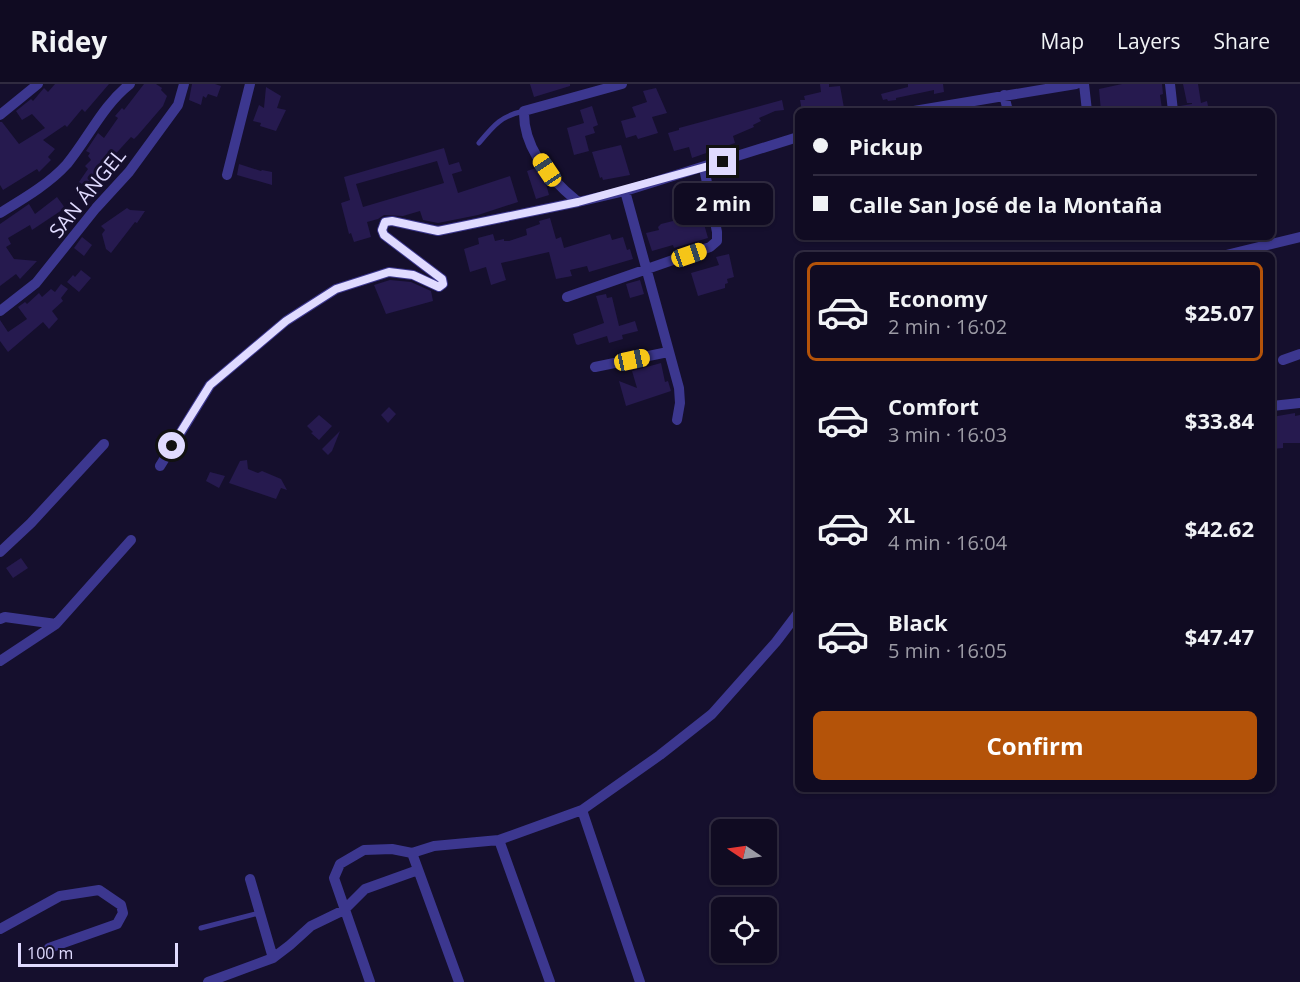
<!DOCTYPE html>
<meta charset="utf-8">
<style>
body{margin:0;font-family:"Open Sans",sans-serif;background:#19142a;color:#f1f3f6;height:100vh;display:flex;flex-direction:column;font-size:22px;white-space:nowrap}
*{box-sizing:border-box;margin:0}
p{font-size:20px;color:#9c9ba5}
.icon{flex:none;width:33px;height:33px;fill:none;stroke:currentColor;stroke-width:2;stroke-linecap:round;stroke-linejoin:round}
.map{position:relative;flex:1;overflow:hidden}
.panel{position:absolute;left:795px;top:168px;width:480px;height:540px;display:flex;flex-direction:column;background:#100b22;border-radius:9px;box-shadow:0 2px 4px #0004,0 0 0 2px #302b40}
.panel>*{flex:none}
.hud{position:absolute;left:795px;top:24px;width:480px;height:132px;border-radius:9px;box-shadow:0 2px 4px #0004,0 0 0 2px #302b40;display:grid;align-content:center;height:132px;padding:0 18px;background:#100b22}
.needle{width:39px;rotate:283deg}
.fabs{position:absolute;left:711px;top:735px;display:grid;gap:12px}
.fabs a{display:grid;place-items:center;width:66px;height:66px;border-radius:9px;background:#100b22;box-shadow:0 2px 4px #0004,0 0 0 2px #302b40;font-size:30px}
.scale{position:absolute;left:18px;bottom:15px;width:160px;box-sizing:border-box;padding-left:6px;border:3px solid #e0dbff;border-top:0;font-size:16px;line-height:21px;white-space:nowrap;color:#e0dbff;-webkit-text-stroke:4px #150f2d;paint-order:stroke}
.end{position:absolute;width:27px;height:27px;margin:-14px;border:8px solid #e0dbff;background:#111;box-shadow:0 0 0 3px #111}
.from{border-radius:50%}
.bubble{position:absolute;height:42px;border-radius:9px;background:#100b22;box-shadow:0 2px 4px #0004,0 0 0 2px #302b40;font-size:20px;font-weight:700;line-height:42px;text-align:center}
.car{position:absolute;width:18px;height:36px;margin:-18px -9px;border-radius:8px;box-shadow:0 0 4px 2px #0007;background:linear-gradient(#f5c518 24%,#345 0 40%,#f5c518 0 76%,#345 0 86%,#f5c518 0)}
.hud b{display:flex;align-items:center;gap:21px;height:57px;font-size:22px}
.hud b+b{border-top:2px solid #302b40}
.hud i{width:15px;height:15px;background:#f1f3f6}
ul{padding:10px 0 0;list-style:none}
li{display:flex;align-items:center;gap:18px;height:99px;margin:0 12px 9px;padding:0 6px;border:3px solid transparent;border-radius:9px}
li div{flex:1}
li b{display:block;font-size:22px}
li em{font-style:normal;font-weight:700}
li.active{border-color:#b45309}
li>.icon{width:54px;height:54px;stroke-width:1.5}
.cta{display:flex;gap:12px;margin-top:auto;padding:12px 18px}
.cta a{flex:1;height:69px;border-radius:9px;background:#b45309;color:#fff;font-size:24px;font-weight:700;line-height:69px;text-align:center}
header{display:flex;align-items:center;gap:36px;box-sizing:border-box;height:84px;padding:0 30px;background:#100b22;border-bottom:2px solid #302b40}
header strong{font-size:28px}
nav{display:flex;gap:33px;margin-inline-start:auto;font-size:21px}
.map>svg:first-child{display:block}
</style>
<header>
<strong>Ridey</strong>
<nav><a>Map</a><a>Layers</a><a>Share</a></nav>
</header>
<div class="map">
<svg width="1300" height="898" viewBox="0 0 1300 898">
<rect width="100%" height="100%" fill="#150f2d"/>
<path fill="#261a4f" fill-rule="evenodd" d="M55,0h54l-24,28 -3,-3 -15,18 -2,-2 -22,15 12,9 -7,8 3,3 -12,12 -2,-3 -34,21 -3,-5v-63h2l17,22 26,-16 -13,-14 -10,6 -6,-9 15,-12 2,2 11,-13 4,4z
M144,0h12l6,4 -1,2 6,6 -4,10 -25,29 -4,4 -3,-2 -21,23 -15,18 3,2 -7,10 -12,-8 9,-13 -3,-3 6,-6 -3,-4 2,-3 -4,-2 12,-18 6,5 14,-20 -3,-2 7,-8 2,2z
M192,0h23l6,2 -4,11 -9,-3 -2,4 -3,-2 -2,9 -12,-5z
M530,0h40v2l-36,11z
M820,0h9v3l11,-1 4,22 -20,3v-2l-22,2 -2,-11h5l-1,-4 17,-4z
M908,0h35l1,8 -10,2v-4l-38,8v2l-8,1 -1,-2 -4,1 -2,-6 27,-7z
M1122,0h40l1,10 -3,1 2,14 -12,2h-41v-2l-8,2 -2,-22z
M1183,0h15l3,19 6,-2 2,10h-29v-5l12,-2v-1h-5z
M266,3l15,9 -4,12 9,2 -10,21 -16,-5 1,-3 -8,-2 6,-16 5,3z
M656,4l11,25 -15,4 6,16 -20,6 -2,-4 -10,3 -5,-17 15,-4 -4,-10 15,-5 -4,-11z
M782,16l2,10 -9,1 -16,7 2,3 -8,4 1,2 -21,9 2,7 -43,15 -3,-11 -15,4 -6,-18 11,-3v-2z
M592,22l6,19 -5,2 2,6 -10,3 4,15 -15,4 -7,-27 17,-5 -4,-13z
M621,61l9,30 -27,5 -1,-3 -2,1 -8,-26z
M444,64l5,17 10,-3 3,9 -10,3 6,19 52,-17 8,26 -40,13 -40,8 -15,-3 -3,-9 -17,5 -19,-1 -6,4 -11,3 4,15 -17,5 -3,-9 -2,1 -8,-31 9,-3 -6,-23zM437,77l7,22 -81,24 -7,-23z
M239,80l22,7 1,-1 10,2v13l-35,-10z
M536,84l9,12 4,15 -13,4 -9,-28z
M753,111l5,22 -12,-3 -19,5 -5,-16z
M57,113l8,11 -33,22 -2,-5 -22,13 3,6 -5,3 8,12 23,2 -17,18 -4,-5 -16,12v-62l29,-20 6,10z
M127,124l3,2 15,1 -8,12 -2,-1 -24,31 -5,-4 -4,-15 3,-4 -4,-4z
M697,131l1,3 4,-1 6,21 -34,10 -1,-3 -21,6 -6,-18 13,-3 -1,-3 3,-3z
M550,134l6,21 5,-2 3,11 46,-14 2,6 11,-3 4,13 3,-1 3,10 -44,13 -2,-6 -17,4 2,6 -16,3 -7,-27 -48,11 5,17 -15,5 -5,-18 -16,5 -6,-23 15,-5 -1,-6 15,-4 2,7 9,-2v2h5l18,-6 -1,-6 14,-5 -1,-3z
M82,153l10,8 -8,11 -10,-8z
M729,170l5,23 -7,2 1,4 -3,1v4l-27,8 -7,-23 28,-8 -3,-8z
M81,186l10,8 -12,14 -12,-10 6,-7 2,2z
M390,196l21,2 20,9 2,10 -47,13 -12,-29z
M640,196l4,14 -14,4 -4,-14z
M61,200l7,5 -7,9 2,3 -11,10 6,8 -9,10 -6,-7 -35,30 -8,-11v-21l8,12 19,-13 -9,-12 7,-5 2,2 12,-11 3,4 9,-8 4,3z
M606,210l1,4 5,-1 7,29 16,-5 3,10 -16,4 1,4 -14,4 -2,-7 -29,9 -2,-1 -3,-10 31,-11 -8,-27z
M661,279l4,19 3,-1 3,10 -45,15 -7,-25 18,7 -5,-17z
M389,323l7,7 -8,9 -7,-8z
M1295,329v3l5,-1v28h-17v5l-11,1v-32z
M319,331l13,11 -13,14 -8,-7 2,-1 -6,-6z
M340,347l-8,20 -4,4 -6,-6z
M247,376l1,9 10,4 4,-2 19,8 6,11 -6,-2 -5,11 -47,-16 11,-22z
M210,388l15,4 -6,12 -13,-7z
M21,474l7,10 -15,10 -7,-10z"/>
<g fill="none" stroke-linecap="round" stroke-linejoin="round">
<path stroke="#3c378f" stroke-width="5" d="M479,59c15,-18 22,-27 45,-32
M201,844l58,-15"/>
<path stroke="#3c378f" stroke-width="10" d="M1084,0l3,27
M1170,0l3,27
M1004,11l4,16
M914,27l162,-27
M0,31l38,-31
M227,91l23,-91
M625,107l54,197 1,15 -3,17
M578,118c-27,-22 -55,-54 -54,-91l98,-27
M0,129c23,-14 49,-29 67,-49 22,-27 36,-59 63,-80
M1226,171l74,-18
M567,213l143,-50 7,-6v-9l-13,-64
M0,227l36,-28 60,-75 33,-36 49,-67 6,-21
M1283,276l17,-6
M595,283l73,-15
M1272,322l28,-3
M160,382l50,-81 76,-64 50,-32 53,-17 24,3 26,12 4,-3 -1,-5 -58,-44 -2,-5 3,-8 7,-1 46,10 140,-29 47,-11 173,-54
M0,468l31,-29 73,-79
M0,535l5,-2 51,7 75,-84
M0,577l56,-37
M582,726l58,172
M499,756l51,142
M412,769l22,-7 65,-6 83,-30 78,-55 52,-41 64,-72 22,-29
M0,845l60,-33 39,-6 22,15 2,8 -6,11 -68,24
M273,874l17,-13 21,-19 33,-16 21,-21 53,-19
M208,898l65,-24 -23,-79
M370,898l-36,-104 6,-14 24,-14 28,-1 20,4 47,129"/>
</g>
<g fill="none" stroke-linecap="round" stroke-linejoin="round">
<path stroke="#e0dbff" stroke-width="8" d="M172,362l38,-61 76,-64 50,-32 53,-17 24,3 26,12 4,-3 -1,-5 -58,-44 -2,-5 3,-8 7,-1 46,10 140,-29 145,-40"/>
</g>
<g text-anchor="middle" dominant-baseline="central" stroke-width="6" stroke-linejoin="round" paint-order="stroke">
<g font-size="20" fill="#e0dbff" stroke="#150f2d">
<text transform="translate(87 109) rotate(-51)">SAN ÁNGEL</text>
</g>
</g>
</svg>
<div class="fabs">
<a><svg class="needle" viewBox="-14 -14 28 28"><path d="M0-13l5 13h-10z" fill="#e53935"/><path d="M0 13l5-13h-10z" fill="#9c9ba5"/></svg></a>
<a><svg class="icon" aria-label="locate" viewBox="0 0 24 24"><circle cx="12" cy="12" r="6"/><path d="M12 2v4M12 18v4M2 12h4M18 12h4"/></svg></a>
</div>
<div class="scale">100 m</div>
<i class="end from" style="left:172px;top:362px"></i>
<i class="end" style="left:723px;top:78px"></i>
<div class="bubble" style="left:674px;top:99px;width:99px">2 min</div>
<i class="car" style="left:547px;top:86px;rotate:326deg"></i>
<i class="car" style="left:689px;top:171px;rotate:71deg"></i>
<i class="car" style="left:632px;top:276px;rotate:78deg"></i>
<div class="hud">
<b><i class="from"></i>Pickup</b>
<b><i></i>Calle San José de la Montaña</b>
</div>
<section class="panel">
<ul>
<li class="active"><svg class="icon" aria-label="car" viewBox="0 0 24 24"><path d="M5 17H2v-5l4-1 3-4h7l3 4 3 1v5h-3M9 17h6M6 11h13"/><circle cx="7" cy="17" r="2"/><circle cx="17" cy="17" r="2"/></svg><div><b>Economy</b><p>2 min · 16:02</p></div><em>$25.07</em></li>
<li><svg class="icon" aria-label="car" viewBox="0 0 24 24"><path d="M5 17H2v-5l4-1 3-4h7l3 4 3 1v5h-3M9 17h6M6 11h13"/><circle cx="7" cy="17" r="2"/><circle cx="17" cy="17" r="2"/></svg><div><b>Comfort</b><p>3 min · 16:03</p></div><em>$33.84</em></li>
<li><svg class="icon" aria-label="car" viewBox="0 0 24 24"><path d="M5 17H2v-5l4-1 3-4h7l3 4 3 1v5h-3M9 17h6M6 11h13"/><circle cx="7" cy="17" r="2"/><circle cx="17" cy="17" r="2"/></svg><div><b>XL</b><p>4 min · 16:04</p></div><em>$42.62</em></li>
<li><svg class="icon" aria-label="car" viewBox="0 0 24 24"><path d="M5 17H2v-5l4-1 3-4h7l3 4 3 1v5h-3M9 17h6M6 11h13"/><circle cx="7" cy="17" r="2"/><circle cx="17" cy="17" r="2"/></svg><div><b>Black</b><p>5 min · 16:05</p></div><em>$47.47</em></li>
</ul>
<div class="cta"><a>Confirm</a></div>
</section>
</div>
